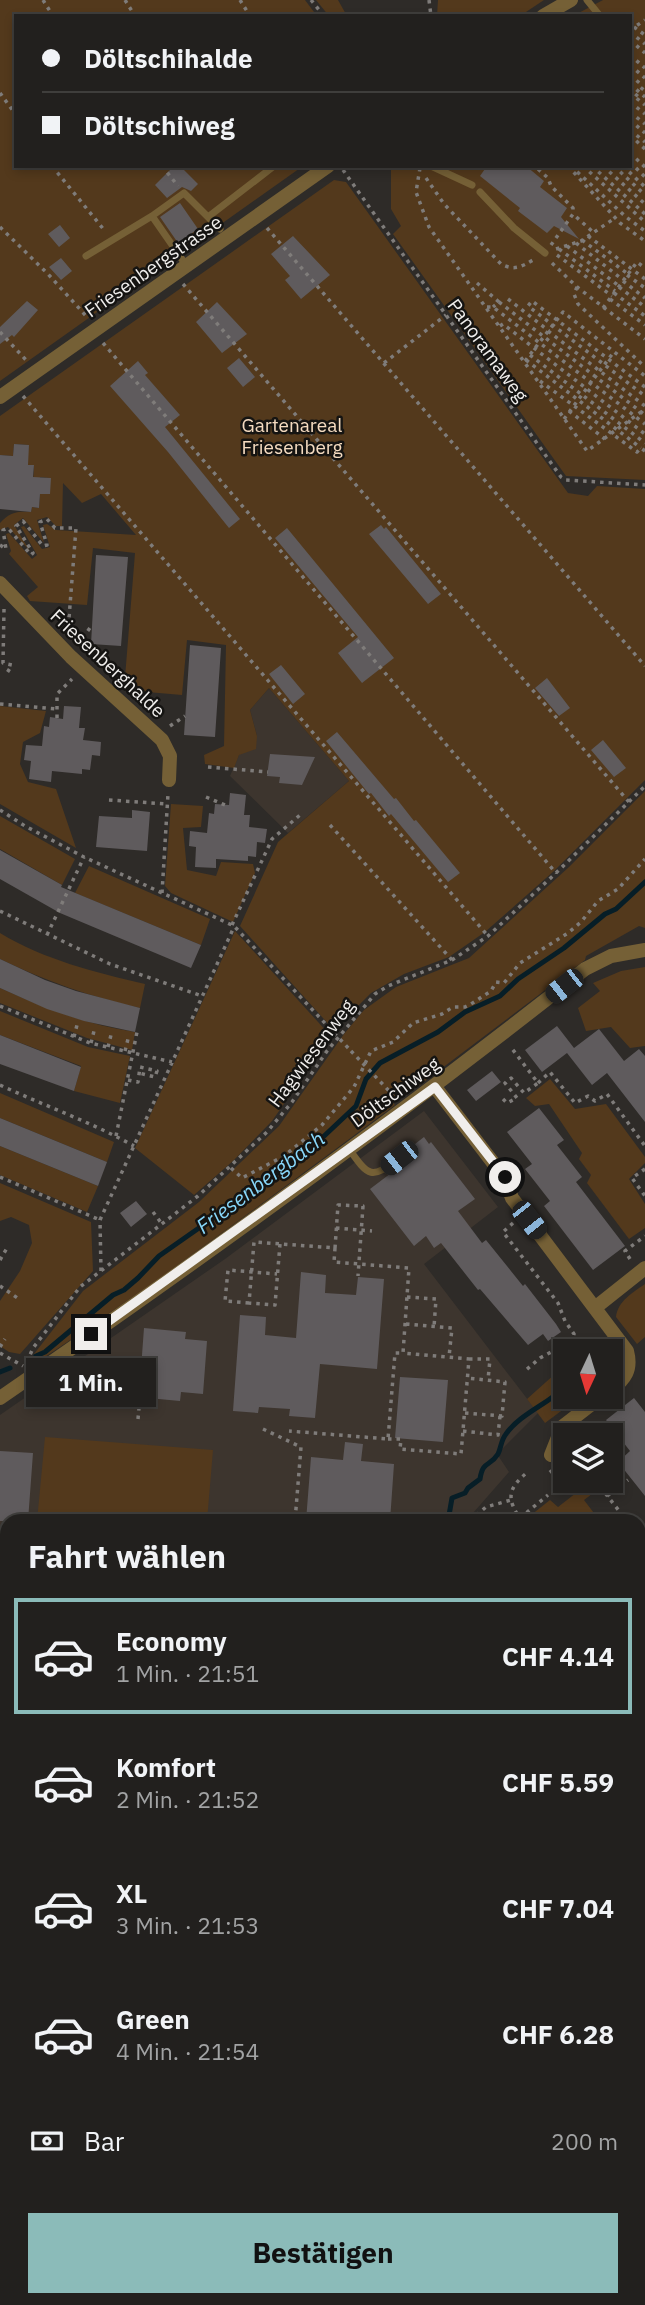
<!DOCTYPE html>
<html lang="de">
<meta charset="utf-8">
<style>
body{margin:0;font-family:"IBM Plex Sans",sans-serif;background:#2e2d2b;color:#f1f3f6;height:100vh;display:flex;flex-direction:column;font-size:26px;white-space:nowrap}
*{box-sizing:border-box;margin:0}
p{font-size:23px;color:#a2a3a4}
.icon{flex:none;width:38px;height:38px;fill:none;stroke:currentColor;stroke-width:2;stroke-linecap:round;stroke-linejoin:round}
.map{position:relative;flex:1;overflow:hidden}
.drawer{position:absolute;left:0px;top:1514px;width:646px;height:793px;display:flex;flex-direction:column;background:#22201e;border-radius:21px 21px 0 0;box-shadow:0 4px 10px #0003,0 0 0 2px #3f3e3c}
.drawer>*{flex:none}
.top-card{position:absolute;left:14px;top:14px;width:618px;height:154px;border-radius:0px;box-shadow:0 4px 10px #0003,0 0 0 2px #3f3e3c;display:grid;align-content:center;height:154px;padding:0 28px;background:#22201e}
.needle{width:46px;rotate:184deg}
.tools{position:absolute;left:553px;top:1339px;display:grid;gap:14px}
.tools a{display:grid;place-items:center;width:70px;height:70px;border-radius:0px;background:#22201e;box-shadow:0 4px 10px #0003,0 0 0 2px #3f3e3c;font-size:35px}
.end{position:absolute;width:32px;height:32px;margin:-16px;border:9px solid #f0eeec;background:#111;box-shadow:0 0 0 4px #111}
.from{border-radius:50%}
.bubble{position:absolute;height:49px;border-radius:0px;background:#22201e;box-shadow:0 4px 10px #0003,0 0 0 2px #3f3e3c;font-size:23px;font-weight:700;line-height:49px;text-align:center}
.car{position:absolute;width:21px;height:42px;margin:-21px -10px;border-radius:9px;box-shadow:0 0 5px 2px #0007;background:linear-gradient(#222 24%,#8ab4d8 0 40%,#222 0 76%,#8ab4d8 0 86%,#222 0)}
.top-card b{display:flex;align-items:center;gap:24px;height:66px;font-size:26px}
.top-card b+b{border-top:2px solid #3f3e3c}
.top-card i{width:18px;height:18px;background:#f1f3f6}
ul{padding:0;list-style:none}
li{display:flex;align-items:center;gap:21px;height:116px;margin:0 14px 10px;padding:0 14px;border:4px solid transparent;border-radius:0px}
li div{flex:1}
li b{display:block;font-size:26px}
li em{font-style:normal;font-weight:700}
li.current{border-color:#8bbbb9}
li>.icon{width:63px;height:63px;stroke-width:1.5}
h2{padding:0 28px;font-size:32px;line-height:84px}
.pay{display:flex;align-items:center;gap:18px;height:77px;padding:0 28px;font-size:26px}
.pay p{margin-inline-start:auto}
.cta{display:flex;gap:14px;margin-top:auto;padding:14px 28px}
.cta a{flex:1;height:80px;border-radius:0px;background:#8bbbb9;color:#111;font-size:28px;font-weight:700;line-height:80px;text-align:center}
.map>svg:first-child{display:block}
</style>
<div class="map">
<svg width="645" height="2305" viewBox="0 0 645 2305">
<rect width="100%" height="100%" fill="#2e2b28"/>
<path fill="#3d352e" d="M269,688l80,93 -61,52 -58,-57 9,-21 18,-19 -7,-26z
M424,1111l74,96 -74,57 114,149 -41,41 12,18 -43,49h-459v117h-7v-223l225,-156z
M639,1693h6v612h-312l-2,-5h308z"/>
<path fill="#53391c" d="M0,0h305l12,16h-301v150h287l-303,215z
M316,0h22l9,16h-18z
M438,0h106l-24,16h-83z
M603,0h42v480l-79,-4 -173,-242 8,-8 -10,-17v-43h239v-150h-57z
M334,180l12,2 222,311 20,3 9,-10 48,3v291l-91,91 -69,61 -36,25 -45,17 -33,19 -35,35h-4l-92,-102 38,-84 71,-61 -80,-93 -19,22 7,26 -1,13 -17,6 -5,13 -29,-4 -1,-9 20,-9 2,-101 -39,-5 -5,55 -58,-5 11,-137 -42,-5 -6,57 -57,-4 -3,-5 11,-9 -29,-33 2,-3 -5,-17 3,-1 23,26 5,-4 -16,-28 3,-1 18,23 8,-2 -7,-22 4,-1 9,6 80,5 -35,-41 -19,9 -19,-20 -1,43h-6l-9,-9 -10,3 7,23 -21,-25 -9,7 16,26 -22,-24 -8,3v-7c10,-11 17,-12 31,-11l1,-5 7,1 1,-14 10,-16 -10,-1 -1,7 -6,-1 1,-17 -8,-1 3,-20 -15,-1 -1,12 -13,-1v-39z
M0,706l46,5 -6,22 -17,9 -3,22 8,18 28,7 20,59 -76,-44z
M645,791v137l-6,-2 -53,30 -1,4 -168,127 -5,-5 -21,18 4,5c-117,87 -234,175 -356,256l-5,-7 49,-63 116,-89 80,-76 65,-92 20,-24 32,-23 73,-29 100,-91z
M171,804l32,2 -2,21 -18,1 4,42 29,6 5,-14 32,2 2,9 -22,49 -62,-29 -6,-7z
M0,816l75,43 -13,26 -62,-36z
M89,866l121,53 -9,26 -126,-52z
M235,931l94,103 -1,7 -56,80 -39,40 -39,34 -59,-47z
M0,933c45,27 94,39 145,51l-5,24c-49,-11 -94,-27 -140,-49z
M645,967v79l-15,2 -19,-21 -25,4 -8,-23 22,-17 -7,-8 28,-12z
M0,988c44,20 88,37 135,44l-3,18 -45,-12 -87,-35z
M0,1011l88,36 42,9 -10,47 -46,-12 7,-25 -81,-31z
M550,1079l25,30 31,-5 39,53v6l-16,16 16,25v24l-16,11 -42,-56 4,-8 -12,-16 3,-6 -33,-49 -14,2 -9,-8z
M0,1093l114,49 -7,20 -107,-44z
M0,1146l98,40 -11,26 -87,-37z
M0,1183l91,39 2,49 -73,83 -11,-2 -9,-6v-45l20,-30 12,-28 -3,-18 -18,-8 -11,4z
M645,1284v53l-8,7 -21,-27c2,-16 16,-24 29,-33z
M565,1365v31l15,1 -35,26 -18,-24z
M45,1437l168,13 -6,71h-170z
M574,1481h14l8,10 -12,9 16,21h-83l9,-2 24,-19 8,7 18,-14 -7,-9z
M639,1688h6v112l-6,2z
M645,1810v64l-6,2v-63z
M645,2214v91h-35v-5h29v-84z
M472,2300h72l-20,5h-50z"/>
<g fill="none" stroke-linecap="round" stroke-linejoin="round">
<path stroke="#071e27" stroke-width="5" d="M36,1356l9,-4 68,-57 11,-5 14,-12 21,-22 147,-103 50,-47 10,-27 14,-16 58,-31 27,-20 35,-16 18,-17 46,-31 41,-34 11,-5 29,-27
M0,1372l10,-4
M448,1521l4,-23 13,-5 3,-5 12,-9c3,-19 10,-12 18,-25 3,-6 3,-14 8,-20 14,-20 42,-30 59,-47"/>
</g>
<path fill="#5f5b5d" d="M174,166h6l18,18 -7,7 -9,-4 -15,11 -12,-13z
M487,166h39l18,15 -4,6 27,21 -6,9 18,22 -25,-13 -7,7 -29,-22 2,-3 -40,-32z
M180,203l18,26 -20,14 -18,-26z
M60,225l10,13 -11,9 -11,-13z
M293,236l37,39 -29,24 -16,-19 5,-4 -19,-22z
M61,258l11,13 -11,9 -12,-13z
M27,301l11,9 -24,27 -2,-2 -12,9v-17z
M217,302l30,32 -25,19 -26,-31z
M239,358l16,19 -12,10 -16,-19z
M138,361l10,12 -3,2 35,40 -15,12 75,92 -11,9 -61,-76 -58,-66z
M14,444l15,1 -1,20h6l-1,12 18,1 -1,16h-10l-1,14 -7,-1 -1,5 -31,-3v-54l13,1z
M381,525l3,4 2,-2 55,67 -13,10 -59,-70z
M287,528l107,130 -32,25 -24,-30 20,-16 -83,-99z
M96,555l32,2 -7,89 -30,-2z
M190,645l31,3 -6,89 -31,-2z
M281,665l24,29 -12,10 -24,-30z
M547,678l23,30 -11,8 -24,-28z
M64,706l17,1 -2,21h6l-2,12 18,2 -1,14 -8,-1 -2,15 -8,-1v5l-30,-3 -1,11 -22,-3 2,-18 -7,-1 2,-15 16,1 2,-20 5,1 1,-10 13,2z
M337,732l57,67 2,-1 18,23 2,-1 44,53 -12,9 -57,-68 -2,2 -18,-23 -2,1 -43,-53z
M603,740l23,28 -12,9 -23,-27z
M270,754l45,3 -13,28 -23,-2 1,-6 -13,-1z
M230,793l16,2 -2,20h6l-1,12 18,2 -2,14 -8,-1 -1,15 -8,-1v5l-32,-2v9l-21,-1 1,-20 -7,-1 1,-15 17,2 2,-20 5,1 1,-10 14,1z
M132,810l18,2 -3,39 -51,-4 3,-31 33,2z
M0,850l62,35 -1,2 140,58 -10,23 -131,-55 -60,-34z
M0,959l45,21 31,11 64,17 -5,24 -51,-11 -37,-12 -47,-21z
M557,1026l17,22 25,-19 25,32 15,-12 6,7v66l-38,-49 -15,12 -25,-32 -25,19 -17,-22z
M0,1035l81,32 -7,24 -74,-27z
M492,1071l9,11 -25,19 -9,-11z
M539,1108l25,32 -7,5 25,32 -6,5 49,64 -32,24 -49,-64 6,-5 -25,-32 7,-5 -25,-32z
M0,1118l107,44 -9,24 -98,-40z
M424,1137l5,7 2,-2 44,57 -17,12 24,32 4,-3 37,46 2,-2 31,40 5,8 -13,9 -5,-7 -15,11 -48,-56 -2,1 -37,-47 -7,5 -8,-12 -12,10 -44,-57 41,-31 -5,-7z
M136,1201l11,13 -16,13 -11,-14z
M301,1272l25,3 -1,18 31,2 2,-18 26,2 -7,90 -57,-5 -5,54 -26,-2 1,-7 -31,-2 -1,6 -25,-2 7,-96 26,2 -1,18 31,3z
M144,1328l42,4 -1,7 22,2 -4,53 -22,-2 -1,9 -96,-9 1,-14 55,4z
M400,1377l48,3 -5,62 -48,-4z
M634,1398l11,14v84l-27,-34 12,-11 -24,-31z
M345,1442l18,2 -2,17 33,3 -4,57h-84l5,-64 32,3z
M0,1451l33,2 -5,68h-28z"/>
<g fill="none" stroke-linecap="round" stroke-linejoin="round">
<path stroke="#7f7c7a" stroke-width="3.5" stroke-dasharray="3.5 5" stroke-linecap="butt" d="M43,0l10,16
M125,0l10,16
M240,0l10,16
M311,0l13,16
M429,0l2,16
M634,27l11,8
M630,30l15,-10
M630,32l15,12
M630,40l15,13
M630,55l15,13
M630,65l15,13
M630,75l13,11
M630,84l15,13
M0,93l16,22
M630,93l15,12
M630,102l15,12
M630,103l15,-18
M630,112l15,12
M630,120l15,13
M630,130l15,12
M630,135l15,14
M630,153l15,14
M630,162l15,15
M52,166l53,65
M162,166l16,20
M568,166l52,57 25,18
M571,166l55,51 19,14
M583,166l62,56
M592,166l53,48
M603,166l42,38
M614,166l31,29
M623,166l22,21
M420,168l-4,24 13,35 158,224 58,-42
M538,169l10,9 3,8 22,22v6
M343,170l218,307 5,3 79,5
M426,178l18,26 57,60c13,7 20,3 32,-4
M0,227l48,47 39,43
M267,228l378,438
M588,236l57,43
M582,240l46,34
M576,243l47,37
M551,245l22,-31 21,19
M567,246l52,40
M556,249l25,-8 34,-23
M559,249l56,42
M557,255l55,41
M552,263l25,24 68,52
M627,275l18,13
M623,281l22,17
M477,283l22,19 -6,5
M183,284l446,518
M577,287l-3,7 4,10 67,63
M619,287l26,20
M614,293l31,23
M508,299l41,32
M610,299l35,26
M499,302l146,113
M487,307h6l152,117
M603,308l34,-46 8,6
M500,326l3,-2 142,110
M548,331l97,75
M0,332l26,28
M103,343l453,530
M530,355l115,88
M526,360l115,88
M525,361l38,-49 82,64
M384,363l62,-48
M540,381l97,71 4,-4 4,3
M645,387l-113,-86 -4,5 117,90
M23,396l465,540
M569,411l36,28
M564,419l49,-66
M0,545l6,4 -3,-19 5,-2 23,27 2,-2 -17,-27 7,-5 20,25 4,-1 -7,-23 7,-3 8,9h21l-8,103
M4,609l-1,54 9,2 -7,11
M75,640l7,-1 10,-14
M0,704l56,5
M57,718v-24l15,-15
M170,726l15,-10
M208,767l60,5
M206,797l19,8
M109,800l58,4
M0,810l25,16 59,31 150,69 117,125
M330,825l122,135
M162,893l6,-99
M0,911l110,53 92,32
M232,925l40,-86 28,-24
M47,935l37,-78
M0,1006l90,37 82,19
M74,1037l4,-16
M91,1043l4,-16
M108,1047l4,-16
M125,1051l4,-16
M128,1080l10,2 2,-15 17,4 -2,6 -16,-4
M538,1083l12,-11 25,31 13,-7 7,5 12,-7 38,52
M0,1085c45,21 91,37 134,61
M503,1099l4,4 10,-5 -12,-15 6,-5 13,15 14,-10 -28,-37
M116,1136l21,-104
M231,1168l11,10 42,-22 38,-31 32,-38 17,-36 22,-9 20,-19 29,-9 11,-7h12l6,-3 20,-13 5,-9 8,1 16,-20 48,-30 13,-11 17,-21 20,-12 27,-30
M645,1169l-13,9 13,18
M0,1177l100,43
M153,1212l9,12
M513,1223l-10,9 55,71 7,18 9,13 -2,7 -32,17 -14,12
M336,1228l36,3
M280,1244l-5,61 -26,-2 5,-61 81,6 -1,14 75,6 -6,85h-8l-7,86 -99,-8
M335,1248l3,-43 25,1 -5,70
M630,1259l-5,-8 20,-15
M0,1260l7,-12
M101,1271l-1,-51 134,-293
M0,1286l19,13
M407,1297l29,2 -2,28
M249,1303l-24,-2 3,-31 49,4
M406,1324l46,4 -3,29
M0,1347l5,-8
M0,1353l23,13
M469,1359h21l-2,21
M27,1362l6,-14 47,-61 118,-91 69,-64 25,-30 35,-51 48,-57 13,-8 64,-26 36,-24 68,-63 89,-87
M465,1413l37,3 3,-34 -38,-4
M138,1419l4,-44
M263,1429l38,18 -6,74
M463,1431l35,4 2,-19
M388,1439h13l-1,10 61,5 8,-95 -66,-6
M611,1442l6,-4
M550,1470l12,15
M595,1480l32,41
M607,1496l21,-16
M520,1518l28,-23
M470,1521l16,-14 25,-7
M509,1521l8,-7
M522,1521c-17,-23 -14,-33 7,-50
M638,1521l2,-2
M639,1536l6,8
M639,1584l6,-5
M0,1641l7,1
M639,1645h6
M639,1684l6,-1
M0,1736l7,1
M2,1803l2,-10
M639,1807l6,-3
M0,1848l7,-1
M639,1880l6,-2
M7,1892v1
M0,2026l7,-5
M0,2075l7,1
M0,2122l7,33
M469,2300l1,5
M6,2305l58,-5
M533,2305l19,-5"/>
<path stroke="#756036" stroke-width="7" d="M587,0l13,16
M431,166l41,19
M480,192l34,36 31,25
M208,217l12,12
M86,256l66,-40
M186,265l-34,-49 32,-23 24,24 66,-51
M349,1149c20,28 22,31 50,9
M360,2300l2,5
M394,2300v5"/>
<path stroke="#756036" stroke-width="14" d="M543,16l28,-16
M0,397l328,-231
M0,583l71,74 91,83 8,16 -1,24
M435,1087l69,90 8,21 115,153c5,19 -2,28 -16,39
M596,1307l49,-39
M0,1398c199,-137 395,-279 585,-429l26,-13 34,-6
M551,1455l11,-28 40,-31
M0,1705l7,1
M320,2300l2,5"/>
<defs>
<path id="rail" d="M0,1625h7
M639,1666l6,1"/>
</defs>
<use href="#rail" stroke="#bebbb9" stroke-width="8"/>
<use href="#rail" stroke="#151412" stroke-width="5" stroke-dasharray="16" stroke-linecap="butt"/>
<path stroke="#7f7c7a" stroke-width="3.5" stroke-dasharray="3.5 5" stroke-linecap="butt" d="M351,1051l42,44"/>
</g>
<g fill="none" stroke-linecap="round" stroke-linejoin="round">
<path stroke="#f0eeec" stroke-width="9" d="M91,1334l344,-247 70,90"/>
</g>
<g text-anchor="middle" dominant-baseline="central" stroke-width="5" stroke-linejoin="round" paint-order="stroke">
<g font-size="19" fill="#f0eeec" stroke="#151412">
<text transform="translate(153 266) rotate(-35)">Friesenbergstrasse</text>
<text transform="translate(488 350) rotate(54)">Panoramaweg</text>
<text transform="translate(108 663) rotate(43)">Friesenberghalde</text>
<text transform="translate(311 1053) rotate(-53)">Hagwiesenweg</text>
<text transform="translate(395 1092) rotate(-36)">Döltschiweg</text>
</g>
<g font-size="19" fill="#f5dbc0" stroke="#151412">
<text x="292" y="425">Gartenareal<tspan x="292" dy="22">Friesenberg</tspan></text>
</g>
<g font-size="21" font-style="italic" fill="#88d7fa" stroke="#151412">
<text transform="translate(260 1182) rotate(-37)">Friesenbergbach</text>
</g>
</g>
</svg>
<div class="tools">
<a><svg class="needle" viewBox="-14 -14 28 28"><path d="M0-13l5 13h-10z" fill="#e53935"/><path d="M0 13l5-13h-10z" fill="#a2a3a4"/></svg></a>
<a><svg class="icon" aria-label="layers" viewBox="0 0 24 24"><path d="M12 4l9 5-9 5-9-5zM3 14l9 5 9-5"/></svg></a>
</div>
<i class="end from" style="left:505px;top:1177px"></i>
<i class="end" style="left:91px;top:1334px"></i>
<div class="bubble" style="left:26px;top:1358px;width:130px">1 Min.</div>
<i class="car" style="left:564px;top:986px;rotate:232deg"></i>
<i class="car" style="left:399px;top:1158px;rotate:232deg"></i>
<i class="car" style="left:529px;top:1220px;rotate:142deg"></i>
<div class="top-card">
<b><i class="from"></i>Döltschihalde</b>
<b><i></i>Döltschiweg</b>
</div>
<section class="drawer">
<h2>Fahrt wählen</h2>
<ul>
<li class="current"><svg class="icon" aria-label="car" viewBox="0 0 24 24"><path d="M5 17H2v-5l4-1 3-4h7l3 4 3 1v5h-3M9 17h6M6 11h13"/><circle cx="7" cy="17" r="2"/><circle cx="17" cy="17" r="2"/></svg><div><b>Economy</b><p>1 Min. · 21:51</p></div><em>CHF 4.14</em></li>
<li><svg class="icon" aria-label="car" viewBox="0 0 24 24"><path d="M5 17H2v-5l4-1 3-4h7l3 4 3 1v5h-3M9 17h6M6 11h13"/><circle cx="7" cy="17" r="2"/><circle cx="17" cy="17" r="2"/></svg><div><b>Komfort</b><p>2 Min. · 21:52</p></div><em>CHF 5.59</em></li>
<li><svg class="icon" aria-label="car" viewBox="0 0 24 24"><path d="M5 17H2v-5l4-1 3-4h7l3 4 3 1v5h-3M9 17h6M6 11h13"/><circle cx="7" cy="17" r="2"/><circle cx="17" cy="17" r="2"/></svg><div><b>XL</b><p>3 Min. · 21:53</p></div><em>CHF 7.04</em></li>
<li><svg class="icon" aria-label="car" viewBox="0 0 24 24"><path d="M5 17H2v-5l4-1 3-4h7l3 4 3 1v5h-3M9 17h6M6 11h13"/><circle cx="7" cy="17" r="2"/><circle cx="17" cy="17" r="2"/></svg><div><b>Green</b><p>4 Min. · 21:54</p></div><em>CHF 6.28</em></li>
</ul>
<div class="pay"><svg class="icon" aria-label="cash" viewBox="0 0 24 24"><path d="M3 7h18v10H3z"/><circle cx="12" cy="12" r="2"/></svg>Bar<p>200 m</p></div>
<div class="cta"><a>Bestätigen</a></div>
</section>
</div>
